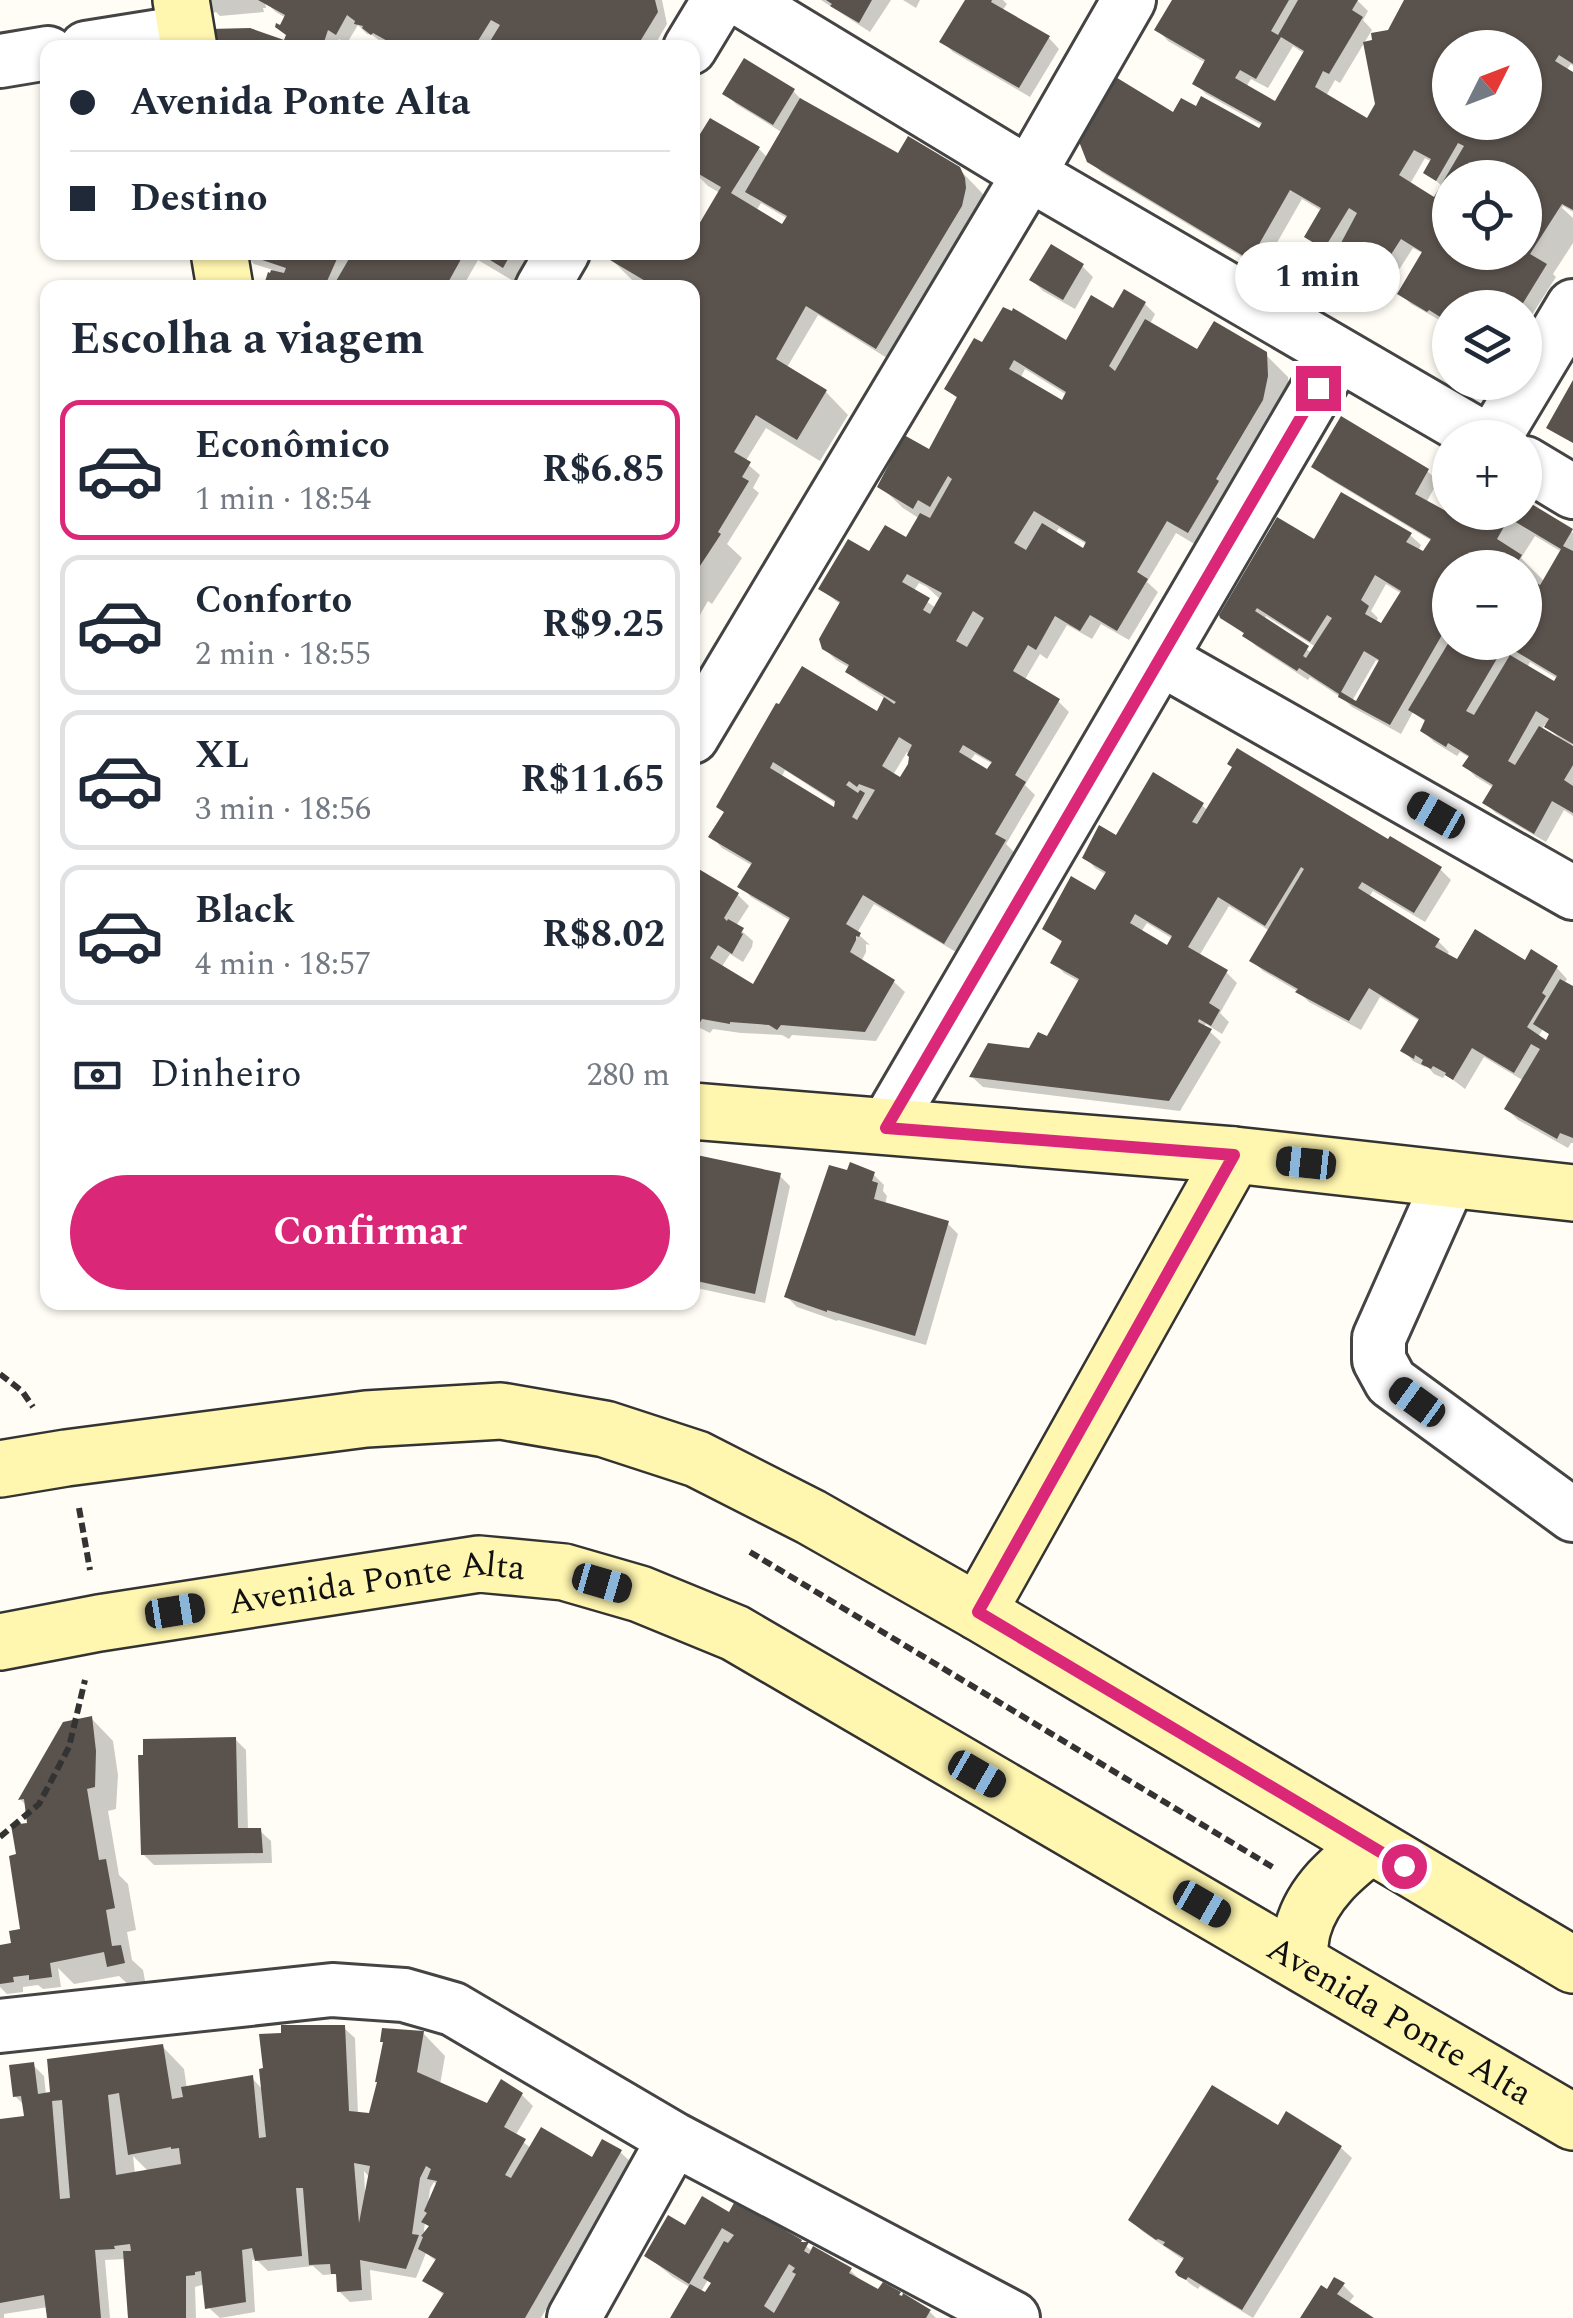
<!DOCTYPE html>
<html lang="pt">
<meta charset="utf-8">
<style>
body{margin:0;font-family:Spectral,serif;background:#f6f6f7;color:#1f2937;height:100vh;display:flex;flex-direction:column;font-size:38px;white-space:nowrap}
*{box-sizing:border-box;margin:0}
p{font-size:32px;color:#747a83}
.icon{flex:none;width:55px;height:55px;fill:none;stroke:currentColor;stroke-width:2;stroke-linecap:round;stroke-linejoin:round}
.map{position:relative;flex:1;overflow:hidden}
.panel{position:absolute;left:40px;top:280px;width:660px;height:1030px;display:flex;flex-direction:column;background:#fff;border-radius:20px;box-shadow:0 2px 8px #0004}
.panel>*{flex:none}
.guide{position:absolute;left:40px;top:40px;width:660px;height:220px;border-radius:20px;box-shadow:0 2px 8px #0004;display:grid;align-content:center;height:220px;padding:0 30px;background:#fff}
.needle{width:65px;rotate:48deg}
.fabs{position:absolute;left:1432px;top:30px;display:grid;gap:20px}
.fabs a{display:grid;place-items:center;width:110px;height:110px;border-radius:50%;background:#fff;box-shadow:0 2px 8px #0004;font-size:50px}
.end{position:absolute;width:45px;height:45px;margin:-22px;border:12px solid #db2777;background:#fff;box-shadow:0 0 0 5px #fff}
.from{border-radius:50%}
.bubble{position:absolute;height:70px;border-radius:35px;background:#fff;box-shadow:0 2px 8px #0004;font-size:32px;font-weight:700;line-height:70px;text-align:center}
.car{position:absolute;width:30px;height:60px;margin:-30px -15px;border-radius:12px;box-shadow:0 0 8px 2px #0007;background:linear-gradient(#222 24%,#8ab4d8 0 40%,#222 0 76%,#8ab4d8 0 86%,#222 0)}
.guide b{display:flex;align-items:center;gap:35px;height:95px;font-size:38px}
.guide b+b{border-top:2px solid #e0e1e3}
.guide i{width:25px;height:25px;background:#1f2937}
ul{padding:0;list-style:none}
li{display:flex;align-items:center;gap:30px;height:140px;margin:0 20px 15px;padding:0 10px;border:5px solid #e0e1e3;border-radius:20px}
li div{flex:1}
li b{display:block;font-size:38px}
li em{font-style:normal;font-weight:700}
li.selected{border-color:#db2777}
li>.icon{width:90px;height:90px;stroke-width:1.5}
h2{padding:0 30px;font-size:45px;line-height:120px}
.pay{display:flex;align-items:center;gap:25px;height:110px;padding:0 30px;font-size:38px}
.pay p{margin-inline-start:auto}
.cta{display:flex;gap:20px;margin-top:auto;padding:20px 30px}
.cta a{flex:1;height:115px;border-radius:60px;background:#db2777;color:#fff;font-size:40px;font-weight:700;line-height:115px;text-align:center}
.map>svg:first-child{display:block}
</style>
<div class="map">
<svg width="1573" height="2318" viewBox="0 0 1573 2318">
<rect width="100%" height="100%" fill="#fffdf5"/>
<path fill="#0003" fill-rule="evenodd" d="M198,0h464l5,24 -14,24h-270l1,-4 -12,-9 -5,-1 -9,-9 -11,18 -8,-4 -3,9h-124l74,-5 3,-7 -3,-18 -10,-6 -11,-10 1,6h-3l1,4 -44,4 -4,-4 -6,2z
M821,0h70l-21,32z
M903,0h17l-4,8z
M968,0h35l4,4 -5,7 47,27 10,11 -29,48 -77,-45 -11,-11z
M1174,0h183l11,11 -5,9 9,10 -32,53 -5,-3 -9,16 42,25 10,-17 15,-72 13,-32h167v66l-2,-2 -5,7 7,4v137l-10,-6 -1,2 11,10v25l-20,31 3,3 -31,49v-18h-75v18l-39,-22 -11,-11 24,-39 -11,-6 -18,28 -40,-23 -10,-10 -10,15 -17,-11 -11,-10 15,-26 -20,-12 -40,70 -161,-97 -11,-12 84,-45 86,17 3,-6 -57,-32 -11,-11 11,-20 -38,-22 -10,-11zM1293,46l12,8 -29,51 -30,-18 5,-8 17,9zM1450,48h75v74h-75zM1425,158l7,4 -6,10 17,15 -8,13 -25,-16zM1450,178h75v74h-75z
M793,91l11,11 95,54 60,13 23,24 5,10 -58,115 -14,-8 -28,48 -69,-43 -32,54 40,23 22,23 -28,46 -54,-33 -21,34 15,13 -7,13 6,5 -32,51 15,14 -30,46 -4,-3 -11,19 -5,-2v-330h-47l-14,-9 -23,-23 84,-4 28,-59 -12,-7 -16,-16v-19l67,-2 9,9 15,-25 -47,-29 -10,-10zM761,203l27,16 -5,8 -27,-16z
M548,252l-23,36 -47,-28 -16,28h-197l8,-18 -19,-6 -10,-11z
M1082,266l11,11 -18,32 -32,-18 -11,-11z
M1145,304l10,10 -5,10 48,29 67,1 23,23 2,22 -79,155 -35,-21 -29,49 11,10 -29,48 -28,-16 -9,15 -25,-14 -20,34 -7,-5 -16,27 34,20 11,11 -44,73 10,10 -29,49 9,9 -59,99 -82,-48 -17,29 13,12 -4,-1v8l-5,10 33,20 11,10 -29,49 -84,-6 -3,4 -7,-4 -41,-2 -28,-4 -3,4 -14,-7 -4,1v-159l46,27 11,11 -13,20 17,15 -1,6 -9,15 -13,-8 -9,14 33,19 37,-66 -40,-24 -10,-11 12,-20 -31,-18 -10,-11 65,-130 101,8 8,-16 -27,-17 -11,-10 2,-4 -14,-8 -12,-12 17,-43 -20,-16 49,-35 37,-14 13,-21 -17,-11 -23,-22 50,-33 29,-53 -12,-11 36,-43 84,-3 47,-32zM1025,369l42,26 -4,9 -43,-25zM1059,528l29,17 -4,6 -29,-17zM919,583l8,4 14,13 -5,8 -23,-16zM907,752l5,5 -11,23 -8,-5zM975,754l18,10 -5,8 -18,-11zM785,770l52,34 -1,7 -55,-33z
M1315,466l112,5 11,10 -12,22 18,10 6,-4v3h75v-9l48,30v211l-2,4 2,1v67l-9,-6 -18,32 -50,-29 -11,-10 9,-15 -18,-11 -11,-11 5,-8 -10,-6 -3,4 -23,-14 -11,-11 4,-8 -14,-11 -12,22 -49,-27 -10,-9 -32,-21 -2,3 -52,-34 -10,-11 -13,-9 82,-83 95,-8 11,10 -3,6 6,5 8,-15 -106,-64zM1535,536l27,16 -17,30 -24,-24zM1450,568h75v74h-75zM1386,584l16,10 -20,32 -6,-3 2,-5 -7,-7zM1266,616l50,31 -4,6 -48,-33zM1376,660l5,3 -24,41 -5,-3zM1530,662l28,17 -3,6 -28,-17zM1545,724l15,15 -19,-9z
M1202,805l6,6 181,31 51,27 11,11 -26,42 -52,-31 -4,6 69,44 11,11 -3,4 11,7h69l31,5 10,11 -3,5 9,6v153h-2l-3,5 -50,-28 -11,-11 17,-28 -40,-24 -19,32 -13,-10 -7,-4 -2,3 -9,-4 -8,-9 -1,2 -12,-6 -10,-11 18,-28 -41,-25 -19,33 -52,-28 -10,-10 -36,-21 -11,-11 18,-29 -41,-25 -30,50 27,16 11,11 -17,30 9,9 -7,12 -16,-10 -2,2 17,16 -41,69 -197,-24 -11,-10 59,-26 17,-11 32,-58 -16,-9 -11,-11 11,-18 -19,-16 50,-34 12,-19 -12,-7 -10,-11 31,-19zM1147,923l26,16 -5,10 -27,-17zM1543,1029l8,7 -4,7 -9,-6z
M692,1157l87,18 11,11 -25,117 -73,-16z
M873,1174l11,11 -1,6 4,5 -2,9 63,19 10,10 -32,111 -88,-25 -1,1 -40,-14 -11,-11z
M472,1302h31l-2,8z
M91,1718l22,23 5,34 -2,34 -8,2 11,64 9,9 8,46 -9,2 5,28 11,10 3,16 -14,2 -13,-12 -45,8 -16,-16 3,19 -18,2 -5,-4 -15,2v5l-16,2 -7,-7v-41l13,-1 10,-14 -5,-75 12,-31 -3,-19 -6,-6 44,-76z
M235,1739l11,11 2,81h12l11,10 1,22 -118,2 -11,-11z
M344,2028l11,10 3,76 13,1 52,-82 22,23 -5,29 48,21 13,-23 21,12 11,11 -18,30 16,12 62,12 27,-8 11,10 -90,156h-109l13,-22 -19,-15 11,-19 -11,-9 -10,25 -46,-8 2,30 -22,2 -11,-11 -1,-13 -3,-4 -12,1 -10,-9 -45,5 -12,-12 -4,1 3,52 -35,6 -12,-11 -3,-23 -10,3 1,31h-65l-5,-59 -21,1 5,58h-60l-2,-11 -44,7v4h-4v-196l27,-4 -2,-12 -10,-10 18,-31 11,11 2,19 116,-49 22,23 3,20 65,-11 11,12zM133,2156l16,16 -14,2zM364,2171l6,7 -5,15zM434,2182l4,4 -10,18 2,-15zM425,2222l6,6 -8,11z
M1279,2129l62,19 11,10 -99,160 -53,-32 -2,3 -9,-6 -10,-11 6,-11 -43,-30 -11,-11z
M731,2216l75,30 7,6 37,18 15,15 14,8 20,1 31,18 6,6h-263l18,-30 -18,-11 -26,-21 39,-28zM708,2280l5,4 2,17 -15,-8z
M1343,2285l11,11 -6,8 22,14h-67l25,-26z"/>
<path fill="#5a524d" fill-rule="evenodd" d="M258,0h397l3,12 -22,36h-150l14,-23 -9,-5 -15,24 5,4h-81l-27,-15 -2,2 -9,-7 1,-2 -9,-2 1,-3 -8,-6 -11,20 -8,-5 -6,18h-113l1,-19 40,-1 34,12 2,-5 -11,-8 1,-4 4,2 5,-10z
M826,0h46l-13,23 -29,-17 2,-2z
M965,0h27l-1,2 59,34 -31,52 -80,-46z
M1172,0h117l-18,31 7,4 20,-35h60l-6,10 11,7 -34,57 -6,-3 -8,16 52,31 8,-14 -12,-62 9,-2 -1,-7 17,-3 16,-30h169v64l-14,-9 -4,6 18,11v138l-11,-6 -32,50 17,10 -27,44h-70v15l-21,-13 -2,2 -30,-18 25,-42 -21,-13 -18,28 -42,-24 16,-30 -8,-5 -25,41 -20,-12 17,-29 -31,-18 -40,70 -163,-98 -9,-23 36,-63 59,36 8,-14 15,8 5,-10 58,32 3,-5 -70,-39 13,-24 -51,-30zM1281,37l23,14 -29,50 -40,-23 5,-8 16,9zM1450,48h75v74h-44l-3,5 -11,-5h-17zM1458,143l6,3 -30,51 -35,-22 15,-25 17,9 -8,14 13,8zM1450,178h75v74h-75z
M744,58l51,31 -22,36 -51,-31z
M800,98l98,55 10,-17 52,31 5,11 1,10 -4,18 -86,143 -70,-43 -30,53 51,31 -30,50 -41,-25 -22,37 17,10 -9,15 7,4 -31,51 3,2 -29,44v-290h-35l-52,-31 3,-5h84v-16l29,-49 -29,-17v-23l18,-29 50,29 -29,46 51,31 5,-8 -42,-24z
M1051,244l33,20 -21,36 -34,-20z
M238,252h102l-16,36h-61l5,-16 2,1 1,-3 13,3 2,-5z
M353,252h112l-20,36h-113z
M477,252h35l-9,16z
M1124,289l22,13 -37,64 6,5 30,-52 52,30 17,-28 53,31 1,24 -5,24 -47,79 3,2 -31,52 -21,-12 -30,51 11,7 -31,52 -27,-16 -10,16 -25,-15 -19,34 -8,-5 -15,26 47,28 -45,76 11,7 -31,52 11,6 -62,104 -81,-49 -17,29 15,9 -2,4 -3,-1v4l-6,12 45,28 -30,52 -84,-7 -4,5 -8,-5 -39,-3v2l-28,-5 -3,5 -7,-3v-156l47,28 -15,25 3,3 1,-2 16,9 -3,5 2,1 -11,20 -14,-9 -8,13 43,26 37,-66 -53,-31 15,-24 -44,-26 16,-25 -8,-5 60,-104 3,1 23,-38 75,45 7,-14 10,7 2,-2 -51,-30 4,-7 -27,-16 -3,-10 21,-37 -22,-13 30,-50 21,12 16,-26 21,12 14,-24 10,5 22,-39 -4,-3 -18,31 -12,-7 -5,9 -36,-22 27,-52 25,14 28,-52 -13,-8 30,-51 8,4 21,-35 9,4 1,-3 53,32 25,-45 22,13zM1014,360l52,32 -4,8 -53,-31zM1034,511l52,31 -3,6 -41,-25 -16,27 -12,-7zM907,574l35,19 -12,21 -7,-4 7,-12 -28,-16zM973,611l11,7 -17,29 -11,-6zM899,737l13,8 -5,10 2,2 -1,7 -8,13 -18,-11zM963,745l29,17 -5,7 -28,-17zM773,762l62,39 -1,6 -64,-39zM849,781l8,6 2,-3 16,6 -18,30 -5,-3 13,-24 -5,-3 -2,3 -12,-8z
M1573,380v63l-27,-15z
M1341,416l88,53 -14,25 31,17 4,-7v8h75v-12l48,29 -10,17 10,5v193l-29,-17 5,-8 -13,-8 -28,50 7,4 24,-39 34,20v19l-9,15 9,6v27l-21,-12 -18,33 -52,-31 11,-18 -31,-19 7,-10 -21,-13 -2,4 -26,-16 5,-11 -17,-10 41,-68h76v-66l15,9 -1,2 22,-38 -52,-31 -12,21 25,16 -8,13h-64v53l-60,104 -52,-28 1,-3 -40,-26 -2,3 -55,-35 2,-3 -24,-15 -1,-3 58,-98 37,22 27,-47 71,41 -6,9 17,9 8,-12 -120,-72zM1375,575l26,16 -20,32 -16,-9 4,-8 -8,-6zM1257,608l53,34 17,-27 5,3 -26,40 -3,-2 6,-10 -54,-35zM1505,645l52,31 -3,5 -44,-26 -36,60 -8,-4zM1364,651l15,9 -23,41 -15,-9z
M1237,748l151,91 2,-3 52,31 -28,46 -52,-31 -4,6 82,51 -5,8 22,12 18,-30 50,31 6,-11 27,17 -16,27 4,3 -19,31 19,13 3,-6 -16,-10 27,-45 13,7v152l-13,-5 -3,6 -53,-30 36,-60 -9,-5 -17,29 -42,-25 -19,32 -8,-5 1,-2 -13,-7 -2,3 -10,-5 2,-4 -8,-5 -1,4 -14,-8 19,-32 -50,-31 -20,33 -54,-29 3,-3 -49,-28 55,-92 -3,-2 -36,59 -47,-29 -30,50 40,23 -19,33 11,7 -9,16 -12,-7 -1,3 14,7 -43,72 -200,-24 19,-34 41,5 9,-16 9,4 32,-57 -29,-16 12,-22 -20,-12 29,-53 24,14 11,-18 -24,-14 17,-33 17,10 37,-63 51,31 -12,19 5,2 35,-57 -5,-3zM1135,914l37,22 -5,9 -37,-22z
M692,1154l89,19 -26,121 -63,-14z
M850,1162l25,10 -3,9 6,2 -4,16 75,22 -34,115 -88,-26v2l-43,-15 45,-132 18,5z
M92,1716l4,35 -1,36 -8,2 12,71 7,-1 9,49 -9,2 6,36 9,-1 4,18 -18,4 -3,-15 -54,11 2,14 -23,3v-5l-16,2 1,5 -14,2v-39l11,-2 -2,-12 11,-2 -11,-73 7,-2 -5,-29 16,-2 -3,-24 -6,1 45,-78z
M236,1737l2,91h23l2,25 -122,2 -3,-100h5v-16z
M281,2025h64l4,86 20,2 8,-31h-2l8,-40h-3l2,-14 42,3 -7,41 70,31 14,-24 22,14 -19,34 22,12 -21,36 6,3 30,-51 51,30 10,-18 20,11 -97,168h-97l16,-25 -22,-12 14,-22 -18,-10 5,-12 -2,-1 8,-10 -8,-4 6,-9 -3,-2 13,-30 -10,-2 4,-10 -5,-3 -6,12 -8,56 7,1 -13,34 -46,-9 2,30 -25,2 -1,-18h-5l-1,-10 -21,1 -6,-77h-7l6,68 -47,5 -3,-13 -10,2 4,52 -41,7 -4,-38 -6,1v3l-9,1v42h-58l-5,-67h8l-1,-7 -16,2 1,3 -20,1 6,68h-54l-3,-23 -44,8v-184l24,-3 -3,-20 -8,1 -4,-32 25,-3 4,32 12,-2 -3,-33 116,-15 9,55 11,-2 -2,-10 72,-12 6,63 7,-1 -7,-68 4,-1 -4,-34 22,-1zM119,2093l9,62 43,-8v2l8,-1 2,16 -65,11 -8,-80zM62,2100l8,98 -10,1 -8,-98zM354,2163l16,3 -11,57z
M1212,2085l66,40 8,-14 56,35 -100,164 -54,-33 -2,3 -8,-4 -3,-4 9,-14 -21,-13 2,-3 -7,-3 -2,1 -28,-20z
M702,2196l27,16 6,-11 67,39 -1,2h8l-5,9 5,3 4,-8 39,22 -3,5 29,16 5,-7 18,10 -2,3 3,1 1,-3 28,17 -1,1 -4,7h-256l20,-34 15,8 6,-9 -8,-5 21,-37 4,2 6,-8 -12,-7 -33,56 -45,-28 24,-41 17,10zM789,2264l6,4 -3,4 4,2 -22,39 -10,-7z
M1334,2277l11,6 -8,11 37,24h-74l21,-33 6,4z"/>
<g fill="none" stroke-linecap="round" stroke-linejoin="round">
<defs>
<path id="street" d="M742,0l287,174 454,264
M86,48l100,-16
M690,48l29,-48
M0,61l48,-8
M542,288l21,-36
M1494,438l79,-132
M1525,463l48,29
M1161,659l412,234
M692,737l337,-563 100,-174
M886,1127l452,-773
M1450,1179l-71,159v22l12,22 182,133
M0,2026l332,-36 72,5 49,14 221,130
M574,2318l100,-179 339,179"/>
<g id="secondary">
<path d="M181,0l8,48"/>
<path d="M219,252l6,36"/>
<path d="M692,1111l542,44 339,38"/>
<path d="M0,1469l66,-11 300,-39 135,-8 104,18 92,30 114,58 167,95 595,353"/>
<path d="M978,1612l256,-457"/>
<path id="s1" d="M0,1642l99,-19 380,-59 85,8 76,22 95,39 838,489"/>
<path d="M1298,1960c2,-10 2,-22 5,-32 10,-36 39,-60 67,-82"/>
</g>
</defs>
<use href="#street" stroke="#444" stroke-width="58"/>
<use href="#secondary" stroke="#333" stroke-width="60"/>
<path stroke="#333" stroke-width="6" stroke-dasharray="10 5" stroke-linecap="butt" d="M0,1374l22,17 11,16
M79,1508l11,62
M750,1552l524,316
M0,1837l39,-33 30,-57 16,-67"/>
<use href="#street" stroke="#fff" stroke-width="52"/>
<use href="#secondary" stroke="#fff6b0" stroke-width="55"/>
</g>
<g fill="none" stroke-linecap="round" stroke-linejoin="round">
<path stroke="#db2777" stroke-width="12" d="M1318,388l-432,740 348,27 -256,457 426,254"/>
</g>
<g text-anchor="middle" dominant-baseline="central" stroke-width="10" stroke-linejoin="round" paint-order="stroke">
<g font-size="35" fill="#111" stroke="#fff">
<text stroke="none"><textPath href="#s1" startOffset="382">Avenida Ponte Alta</textPath></text>
<text stroke="none"><textPath href="#s1" startOffset="1522">Avenida Ponte Alta</textPath></text>
</g>
</g>
</svg>
<div class="fabs">
<a><svg class="needle" viewBox="-14 -14 28 28"><path d="M0-13l5 13h-10z" fill="#e53935"/><path d="M0 13l5-13h-10z" fill="#747a83"/></svg></a>
<a><svg class="icon" aria-label="locate" viewBox="0 0 24 24"><circle cx="12" cy="12" r="6"/><path d="M12 2v4M12 18v4M2 12h4M18 12h4"/></svg></a>
<a><svg class="icon" aria-label="layers" viewBox="0 0 24 24"><path d="M12 4l9 5-9 5-9-5zM3 14l9 5 9-5"/></svg></a>
<a>+</a>
<a>−</a>
</div>
<i class="end from" style="left:1404px;top:1866px"></i>
<i class="end" style="left:1318px;top:388px"></i>
<div class="bubble" style="left:1235px;top:242px;width:165px">1 min</div>
<i class="car" style="left:1436px;top:815px;rotate:300deg"></i>
<i class="car" style="left:1306px;top:1163px;rotate:276deg"></i>
<i class="car" style="left:1417px;top:1402px;rotate:306deg"></i>
<i class="car" style="left:602px;top:1583px;rotate:106deg"></i>
<i class="car" style="left:175px;top:1611px;rotate:81deg"></i>
<i class="car" style="left:977px;top:1774px;rotate:120deg"></i>
<i class="car" style="left:1202px;top:1904px;rotate:120deg"></i>
<div class="guide">
<b><i class="from"></i>Avenida Ponte Alta</b>
<b><i></i>Destino</b>
</div>
<section class="panel">
<h2>Escolha a viagem</h2>
<ul>
<li class="selected"><svg class="icon" aria-label="car" viewBox="0 0 24 24"><path d="M5 17H2v-5l4-1 3-4h7l3 4 3 1v5h-3M9 17h6M6 11h13"/><circle cx="7" cy="17" r="2"/><circle cx="17" cy="17" r="2"/></svg><div><b>Econômico</b><p>1 min · 18:54</p></div><em>R$6.85</em></li>
<li><svg class="icon" aria-label="car" viewBox="0 0 24 24"><path d="M5 17H2v-5l4-1 3-4h7l3 4 3 1v5h-3M9 17h6M6 11h13"/><circle cx="7" cy="17" r="2"/><circle cx="17" cy="17" r="2"/></svg><div><b>Conforto</b><p>2 min · 18:55</p></div><em>R$9.25</em></li>
<li><svg class="icon" aria-label="car" viewBox="0 0 24 24"><path d="M5 17H2v-5l4-1 3-4h7l3 4 3 1v5h-3M9 17h6M6 11h13"/><circle cx="7" cy="17" r="2"/><circle cx="17" cy="17" r="2"/></svg><div><b>XL</b><p>3 min · 18:56</p></div><em>R$11.65</em></li>
<li><svg class="icon" aria-label="car" viewBox="0 0 24 24"><path d="M5 17H2v-5l4-1 3-4h7l3 4 3 1v5h-3M9 17h6M6 11h13"/><circle cx="7" cy="17" r="2"/><circle cx="17" cy="17" r="2"/></svg><div><b>Black</b><p>4 min · 18:57</p></div><em>R$8.02</em></li>
</ul>
<div class="pay"><svg class="icon" aria-label="cash" viewBox="0 0 24 24"><path d="M3 7h18v10H3z"/><circle cx="12" cy="12" r="2"/></svg>Dinheiro<p>280 m</p></div>
<div class="cta"><a>Confirmar</a></div>
</section>
</div>
